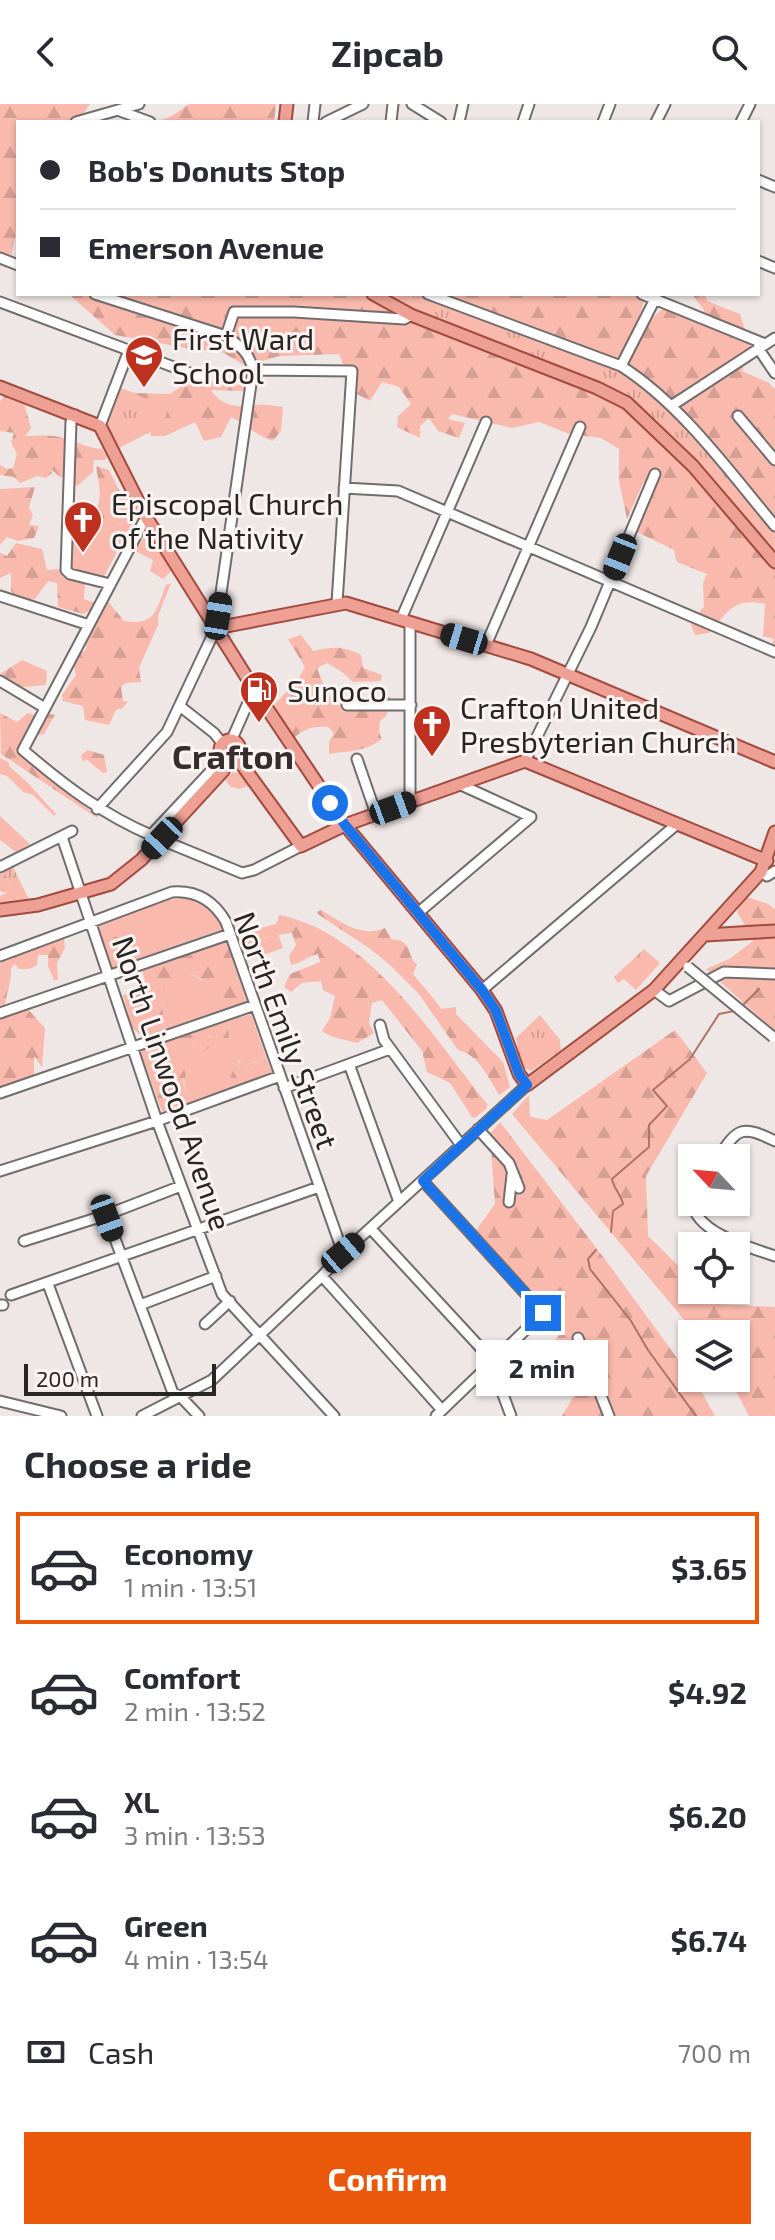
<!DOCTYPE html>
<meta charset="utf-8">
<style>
body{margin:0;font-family:"Exo 2",sans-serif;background:#f7f7f7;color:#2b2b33;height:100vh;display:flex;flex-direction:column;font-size:30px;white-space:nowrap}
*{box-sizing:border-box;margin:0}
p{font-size:26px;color:#7c7c81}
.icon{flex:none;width:44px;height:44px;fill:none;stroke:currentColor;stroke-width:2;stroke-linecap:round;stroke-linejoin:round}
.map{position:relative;height:1312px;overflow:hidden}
.details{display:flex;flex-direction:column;background:#fff;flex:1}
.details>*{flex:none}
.hud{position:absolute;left:16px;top:16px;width:744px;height:176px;border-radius:0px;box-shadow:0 2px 6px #0004;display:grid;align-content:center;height:176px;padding:0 24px;background:#fff}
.needle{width:52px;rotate:296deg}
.buttons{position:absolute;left:678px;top:1040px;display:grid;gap:16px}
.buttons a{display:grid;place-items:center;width:72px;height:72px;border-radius:0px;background:#fff;box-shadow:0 2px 6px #0004;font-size:40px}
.scale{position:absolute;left:24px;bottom:20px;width:192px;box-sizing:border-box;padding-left:8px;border:4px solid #282525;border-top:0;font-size:22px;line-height:28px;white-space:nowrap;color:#282525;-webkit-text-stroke:6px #fbf4f3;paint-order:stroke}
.end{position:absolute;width:36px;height:36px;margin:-18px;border:10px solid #1a73e8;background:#fff;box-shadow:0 0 0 4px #fff}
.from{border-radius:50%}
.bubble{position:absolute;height:56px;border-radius:0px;background:#fff;box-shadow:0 2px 6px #0004;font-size:26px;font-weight:700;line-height:56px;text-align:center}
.car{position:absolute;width:24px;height:48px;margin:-24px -12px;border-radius:10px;box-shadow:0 0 6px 2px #0007;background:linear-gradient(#222 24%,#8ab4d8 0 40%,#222 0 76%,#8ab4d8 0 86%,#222 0)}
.hud b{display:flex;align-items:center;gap:28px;height:76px;font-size:30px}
.hud b+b{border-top:2px solid #e1e1e2}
.hud i{width:20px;height:20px;background:#2b2b33}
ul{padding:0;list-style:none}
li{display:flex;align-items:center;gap:24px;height:112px;margin:0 16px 12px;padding:0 8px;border:4px solid transparent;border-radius:0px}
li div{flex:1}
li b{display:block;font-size:30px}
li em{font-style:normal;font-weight:700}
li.active{border-color:#ea580c}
li>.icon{width:72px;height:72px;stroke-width:1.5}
h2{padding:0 24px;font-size:36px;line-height:96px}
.pay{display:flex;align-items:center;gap:20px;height:88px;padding:0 24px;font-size:30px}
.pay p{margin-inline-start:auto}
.primary-button{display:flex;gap:16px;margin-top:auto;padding:16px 24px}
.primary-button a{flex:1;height:92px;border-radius:0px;background:#ea580c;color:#fff;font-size:32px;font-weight:700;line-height:92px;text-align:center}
header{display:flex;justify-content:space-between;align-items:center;height:104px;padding:0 24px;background:#fff;font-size:36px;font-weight:700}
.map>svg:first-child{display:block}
</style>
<header><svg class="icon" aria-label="back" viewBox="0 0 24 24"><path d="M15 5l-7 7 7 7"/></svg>Zipcab<svg class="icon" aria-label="search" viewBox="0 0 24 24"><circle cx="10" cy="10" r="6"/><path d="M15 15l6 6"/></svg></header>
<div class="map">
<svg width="775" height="1312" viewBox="0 0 775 1312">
<defs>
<pattern id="forest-firs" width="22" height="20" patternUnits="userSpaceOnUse" patternTransform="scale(2)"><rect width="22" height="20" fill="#f9b9ac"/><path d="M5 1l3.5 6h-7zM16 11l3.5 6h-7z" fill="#d59f94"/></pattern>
<pattern id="park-tufts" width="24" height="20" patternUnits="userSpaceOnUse" patternTransform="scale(2)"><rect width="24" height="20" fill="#f9b9ac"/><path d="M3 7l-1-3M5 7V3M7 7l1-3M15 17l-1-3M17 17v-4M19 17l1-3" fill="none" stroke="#d59f94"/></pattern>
</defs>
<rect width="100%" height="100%" fill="#eee7e6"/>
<path fill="#f9b9ac" d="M135,414l-32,60 -31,-8v-46l27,8z
M146,431l3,1 23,34 -9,9 -13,-8 3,-11 -18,-9z
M233,668l8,2 8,12 -10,3 -8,-2 -6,-7z
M0,712l30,28 -14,8 -16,-12z
M184,794l14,3 13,11v-2l12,19 -111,39 -1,-4 10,-4 6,2 -18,-22 -8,-2 -5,-13 72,-25z
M278,830l5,14 -31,11 -5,-14z
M181,869c25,1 28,19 35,39l-50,17 -6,-13 3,-2 -2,-31z
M251,910l15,43 -21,9 -9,-8c1,8 -7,21 -9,31l-29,11 -1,-6 -10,3 -7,-43c16,-15 26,-21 49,-14l-1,-19z"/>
<path fill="url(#forest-firs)" d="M0,0h90l-12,18h-60v104l-7,30 -11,7z
M189,0h87l-2,18h-118l14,-5z
M74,190h561l9,7 -6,19 13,-1 14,-12 34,15 5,-12 -12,-16h13l2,7 33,13 10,32 -8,25 27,12 6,6v259l-4,-1 3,-8 -11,-3 2,-32c-31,-7 -37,7 -56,29l-14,2 -5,-13 14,-15 -1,-24 4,-9 -30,-12 -3,-12 -37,-18 14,-34 -7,-17 -17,38 -8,-38v-32l-18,-11 -32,-4 -30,-12 -27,6 -60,-14 -4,5 17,4 -6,15 -21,-7 -9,-13 -9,8v12l-23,-11 1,-11 13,-12 -12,-17 -17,-5 -12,19 -15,-8 -16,-39 -60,2 -33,10 -26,-15 -23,-1 -82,-15 -43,-38z
M200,270l7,7 35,4 4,3 -3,3 -32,-1c12,18 27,17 46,15 9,-1 18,1 26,2l-2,24 -8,10c-17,-5 -27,-17 -42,-24l-10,20 -17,4 -9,-19 -30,14h-14l-1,-7 -39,14 -5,-22 14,-33 15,5 35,1z
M4,292l20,7 7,25 -6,8c13,0 24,-2 39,2 13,4 24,10 38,11l5,8 -2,3h-11l-1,12 -16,14 -18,-10 -8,-7 1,4 -6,5 -9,-2 -17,7 -6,-6 -14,-2v-10l7,4 6,-1 4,-14 -6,-12 3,-9 -14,-2v-29z
M96,362l13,4 13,26 10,1 7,13 -4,8 -36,14 -27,-8c6,-6 11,-4 18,-9 16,-10 8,-34 6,-49z
M35,383l-6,20 4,8 -4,10 10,1 -5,12 -16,3 -11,-4 -7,8v-56z
M16,439l26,6 5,21 12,-1 5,5 21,10 -1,15 12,4 -2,5 -11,6 -25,-7 -1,-24 -9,-2 -13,18 -17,1 -7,-9v-18l-11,5v-25l7,3z
M171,479l-13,33v9l-19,43 2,14 -15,1 -5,4 2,14 5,1 -7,7 -5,1 -7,15 -24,-5 -2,-14 -20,-5 -1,-6 14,-20 -4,-14 14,-12v-16l20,-34 18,22c32,5 32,-11 42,-36z
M301,531l12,16c19,-5 31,-5 48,4l2,13 19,7 -1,6 -28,1 -11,-10 -15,-9 -10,5c10,27 18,46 50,42l8,-11 10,-4 7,4 -5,10v6l-7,6 -1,11 3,7c-20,14 -30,11 -53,15v-12l5,-9 -6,-6c-13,-1 -23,1 -33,10 -9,-7 -21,-20 -20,-33l24,-26 6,-11 -17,-28z
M22,556l25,11 -1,14 -44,4 -2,-15z
M0,609l17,9 11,-9 14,4 3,-4 10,2 -11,19 -6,1v-9l-8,-1 -11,21 10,15 69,56 -1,1 -96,-64z
M88,646l16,5 3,17 -4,1 -17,-14 -3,3 -2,-7z
M0,654l8,4 2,5 16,14 30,33 -2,2 -21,-21 -10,-3 -16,-16 -7,-2z
M4,768l16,30 -20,6v-12l7,-3 -7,-2v-17z
M744,792l24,8 7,5v122l-69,-62 25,-11 23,-18 -17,-28z
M321,806c20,12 40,28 64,18l6,11c23,2 14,14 26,26l-4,9c10,13 20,22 28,35l15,-2v7l47,48 7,25 -11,8c-11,-18 -20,-40 -41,-45l-39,-56 -30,-30 -20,-16 -50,-33 -2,-3z
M280,811c89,18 154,123 207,189v4l-12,10 -3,-1 -22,-34 -23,-11 -5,-21 -40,-51 -10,3 -3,20 5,10 -17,10c-13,-4 -24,-4 -35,-12l8,-13 5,-22 -12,-6 -2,-9 -19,2 -11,9 -7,-5 6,-13 30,-12 -2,-8c-10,2 -16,9 -27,11l-2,-9 7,-11 -4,-12c-14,2 -35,4 -44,16l-8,-10 13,-9 23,-6z
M104,824l5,12 7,-4 6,5 6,21 -5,2 -2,-4 -10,4 -10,-26 2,-2 -3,-6z
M42,831l5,7 17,-4 1,10 -8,15 1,17h-4l-6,-14v-11h-10l-1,10 -8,4h-10l-4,-5 -4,4c1,15 -6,27 -6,41l21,-2 19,21 -3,39 -8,-11v20l-34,12v-124l18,-20z
M225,834l22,64 -31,10c-13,-35 -16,-48 -55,-29l2,31 -3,3 6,12 -22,8 -12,-9 -9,-33 23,-9 -4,-17z
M228,917l1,19 -21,-4 1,12 -9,5 -5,-12 -15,13 6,22 -3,4 4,17 10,-3 1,6 -36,12 -22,-61z
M675,926l32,43 -61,103 2,60 44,43v11h12l15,14 56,3v109h-26l-20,-38h7v-44h-40l-184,-220 17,-19 1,22 17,3z
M237,953l2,6 4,-1 3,4 20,-9 6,16 -45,16z
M500,1018l113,148 88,121 14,25h-153l25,-42 -33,-1 -10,11 -40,1v-15l44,-21 14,-18 -29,-39 -58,-60 20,-28 -5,-70z"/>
<path fill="url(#park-tufts)" d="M381,190h41l194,73 56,44 40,46 63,75v25l-151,-157 -190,-80z
M120,284l49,20 -7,16 -6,5 -41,21 1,-3 -9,-25z
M13,763l16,33 -9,2 -16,-30z
M644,845l16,14 -24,27 -12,-11 -6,4 -4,-6z
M540,911l20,25 1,10 -30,21 -10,-5 -5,-28z"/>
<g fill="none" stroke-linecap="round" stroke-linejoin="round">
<path stroke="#af7368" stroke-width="2" d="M743,901l16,-16
M611,1128l2,-21 10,-7c-2,-9 -9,-15 -11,-25l37,-32v-22l18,-19 -14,-16 37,-31 29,-45 15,-3
M596,1146l-8,9 2,10 41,52 17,29 48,66"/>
<defs>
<path id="minor" d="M412,0l29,18
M120,7l30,11
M76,18l63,-18
M313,18l2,-18
M326,18l37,-18
M391,18l2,-18
M459,18l4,-18
M523,18l6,-18
M603,18l7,-18
M656,18l9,-18
M741,18l9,-18
M758,76l17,7
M0,154l18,7
M758,157l17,7
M95,190l131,42
M428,190l193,72c60,38 108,105 154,160
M642,190l123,50
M0,198l203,76
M758,244l17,25
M621,262l35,-69
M253,266l99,1 -15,232
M671,302l104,-68
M75,311l-4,7 -5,148 4,4 40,10
M738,312l37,44
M100,322l29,-76
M344,384l54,3 377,161
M146,413l-123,233c41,35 80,65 130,86
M0,492l89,29
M401,515l85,-197
M486,541l94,-218
M0,577l45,27
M347,601h64
M181,603l33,26 8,10
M232,635l22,-50
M357,655l19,55
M525,657l66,-134 64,-153
M410,698v-180
M97,705l70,-77 49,-104 37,-258c-4,-18 -13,-24 -27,-34l8,-24h60l110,7 7,-4
M151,731l72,-77
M62,733l95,284 65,173 112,122
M169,739l73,30 12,-3 47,-24
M0,763l72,-36
M761,768l6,4 8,-5
M419,808l112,-95 -72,-33
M0,852l172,-64c25,-2 42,9 54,30l117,331
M482,886l195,-166
M654,886l15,11 55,-29 51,2
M0,909l230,-79
M380,921l4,15 77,105
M349,960l50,138
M284,984l106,-39
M0,989l255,-88
M478,1025l31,34 10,25
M718,1054c20,-31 24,-33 57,-17
M0,1067l157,-50 123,-45
M423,1077l120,132 -107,103
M509,1098l3,-27
M692,1098c4,31 57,45 83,54
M106,1111l67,178 7,3 19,20
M371,1125l118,128 22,59
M24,1137l82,-26 75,-29
M322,1172l120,134
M48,1180l49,132
M11,1191l308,-108
M0,1201h3
M140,1201l76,-29
M205,1220l25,-23
M578,1234l31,78
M0,1297l61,15
M142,1312l70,-36 110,-104 21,-23 184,-168"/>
<path id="major" d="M285,18l2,-18
M373,190l38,21 186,73 30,15 66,63 82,96
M0,283l100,39 46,91 108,172 91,136 137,165 14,21 23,63 8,11 127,-95 107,-118 14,-40
M216,524l130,-25 185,56 244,103
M220 646a10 10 0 1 1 20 0a10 10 0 1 1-20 0Z
M237,654l64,88 44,-21 180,-64 242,100
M0,806l38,-5 73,-21 30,-24 82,-89 6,-11
M705,831l70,-4"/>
</defs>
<use href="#minor" stroke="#726d6c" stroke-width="13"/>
<use href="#major" stroke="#a14b3e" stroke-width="15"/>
<use href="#minor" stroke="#fff" stroke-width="9"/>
<use href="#major" stroke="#eea094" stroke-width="11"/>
<defs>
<path id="minor-bridge" d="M153,732l16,7
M688,863l85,70"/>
</defs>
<use href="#minor-bridge" stroke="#726d6c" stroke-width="13" stroke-linecap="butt"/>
<use href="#minor-bridge" stroke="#fff" stroke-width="9"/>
</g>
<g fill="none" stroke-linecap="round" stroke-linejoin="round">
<path stroke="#1a73e8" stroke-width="10" d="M330,699l15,22 137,165 14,21 23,63 8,11 -104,96 120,132"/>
</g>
<defs>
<symbol id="school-pin" viewBox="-11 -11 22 30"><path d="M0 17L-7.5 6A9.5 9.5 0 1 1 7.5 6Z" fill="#be311e" stroke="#fbf4f3"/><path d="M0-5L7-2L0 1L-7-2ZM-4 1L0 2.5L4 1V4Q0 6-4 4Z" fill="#fff"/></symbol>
<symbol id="church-pin" viewBox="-11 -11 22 30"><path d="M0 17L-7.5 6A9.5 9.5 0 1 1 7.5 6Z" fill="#be311e" stroke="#fbf4f3"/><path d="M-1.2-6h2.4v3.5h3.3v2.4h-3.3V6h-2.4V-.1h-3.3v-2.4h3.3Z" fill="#fff"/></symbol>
<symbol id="fuel-pin" viewBox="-11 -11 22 30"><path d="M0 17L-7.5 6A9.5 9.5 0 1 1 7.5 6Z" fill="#be311e" stroke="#fbf4f3"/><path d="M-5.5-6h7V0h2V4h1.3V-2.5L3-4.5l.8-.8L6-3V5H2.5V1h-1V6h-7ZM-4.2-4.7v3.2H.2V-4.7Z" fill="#fff"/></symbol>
</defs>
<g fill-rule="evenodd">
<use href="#school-pin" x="122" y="229" width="44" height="60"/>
<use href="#church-pin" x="61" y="394" width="44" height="60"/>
<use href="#fuel-pin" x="237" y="564" width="44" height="60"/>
<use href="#church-pin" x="410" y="598" width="44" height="60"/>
</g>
<g text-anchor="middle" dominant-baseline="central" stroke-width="6" stroke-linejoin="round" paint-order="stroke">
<g font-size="30" fill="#282525" stroke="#fbf4f3" text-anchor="start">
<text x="172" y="234">First Ward<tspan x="172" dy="34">School</tspan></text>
<text x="111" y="399">Episcopal Church<tspan x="111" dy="34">of the Nativity</tspan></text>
<text x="287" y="586">Sunoco</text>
<text x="460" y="603">Crafton United<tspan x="460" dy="34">Presbyterian Church</tspan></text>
</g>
<g font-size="30" fill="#282525" stroke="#fbf4f3">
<text transform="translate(287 926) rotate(70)">North Emily Street</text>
<text transform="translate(173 979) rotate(71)">North Linwood Avenue</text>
</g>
<g font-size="34" font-weight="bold" fill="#342f2e" stroke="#fbf4f3">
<text x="233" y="651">Crafton</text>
</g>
</g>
</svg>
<div class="buttons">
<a><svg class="needle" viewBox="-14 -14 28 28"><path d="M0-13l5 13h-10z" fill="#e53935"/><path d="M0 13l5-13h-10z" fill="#7c7c81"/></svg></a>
<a><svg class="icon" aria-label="locate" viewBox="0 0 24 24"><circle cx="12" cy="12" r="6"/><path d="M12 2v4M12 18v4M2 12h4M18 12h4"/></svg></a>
<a><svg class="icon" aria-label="layers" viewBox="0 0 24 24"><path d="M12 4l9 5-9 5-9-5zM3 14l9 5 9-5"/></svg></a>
</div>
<div class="scale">200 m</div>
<i class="end from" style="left:330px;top:699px"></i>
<i class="end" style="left:543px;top:1209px"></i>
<div class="bubble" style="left:476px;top:1236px;width:132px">2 min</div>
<i class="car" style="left:620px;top:453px;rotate:202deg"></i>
<i class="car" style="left:218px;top:512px;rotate:9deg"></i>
<i class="car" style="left:464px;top:535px;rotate:287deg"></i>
<i class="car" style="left:393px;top:704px;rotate:70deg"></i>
<i class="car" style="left:162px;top:734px;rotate:223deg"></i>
<i class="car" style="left:107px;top:1114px;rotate:160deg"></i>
<i class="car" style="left:343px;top:1149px;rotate:50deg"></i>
<div class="hud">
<b><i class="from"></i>Bob's Donuts Stop</b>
<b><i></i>Emerson Avenue</b>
</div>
</div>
<section class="details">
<h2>Choose a ride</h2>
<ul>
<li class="active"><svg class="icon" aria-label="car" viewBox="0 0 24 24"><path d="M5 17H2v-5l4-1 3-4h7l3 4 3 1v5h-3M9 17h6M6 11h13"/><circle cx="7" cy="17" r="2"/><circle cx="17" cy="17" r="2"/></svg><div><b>Economy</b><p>1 min · 13:51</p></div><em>$3.65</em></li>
<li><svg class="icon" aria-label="car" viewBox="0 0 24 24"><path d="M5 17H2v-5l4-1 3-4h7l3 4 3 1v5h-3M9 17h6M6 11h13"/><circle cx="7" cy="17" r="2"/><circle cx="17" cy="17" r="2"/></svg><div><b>Comfort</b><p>2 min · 13:52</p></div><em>$4.92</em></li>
<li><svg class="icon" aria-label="car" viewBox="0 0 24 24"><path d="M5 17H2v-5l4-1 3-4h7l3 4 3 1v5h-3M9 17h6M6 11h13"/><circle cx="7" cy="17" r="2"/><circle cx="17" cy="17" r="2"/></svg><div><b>XL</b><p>3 min · 13:53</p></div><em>$6.20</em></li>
<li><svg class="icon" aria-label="car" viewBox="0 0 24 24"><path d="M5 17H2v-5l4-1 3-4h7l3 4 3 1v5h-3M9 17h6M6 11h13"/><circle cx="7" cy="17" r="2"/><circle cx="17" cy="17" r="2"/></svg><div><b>Green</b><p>4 min · 13:54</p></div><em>$6.74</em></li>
</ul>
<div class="pay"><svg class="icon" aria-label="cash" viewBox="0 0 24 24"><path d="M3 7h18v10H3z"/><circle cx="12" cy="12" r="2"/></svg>Cash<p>700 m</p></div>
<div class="primary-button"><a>Confirm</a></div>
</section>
